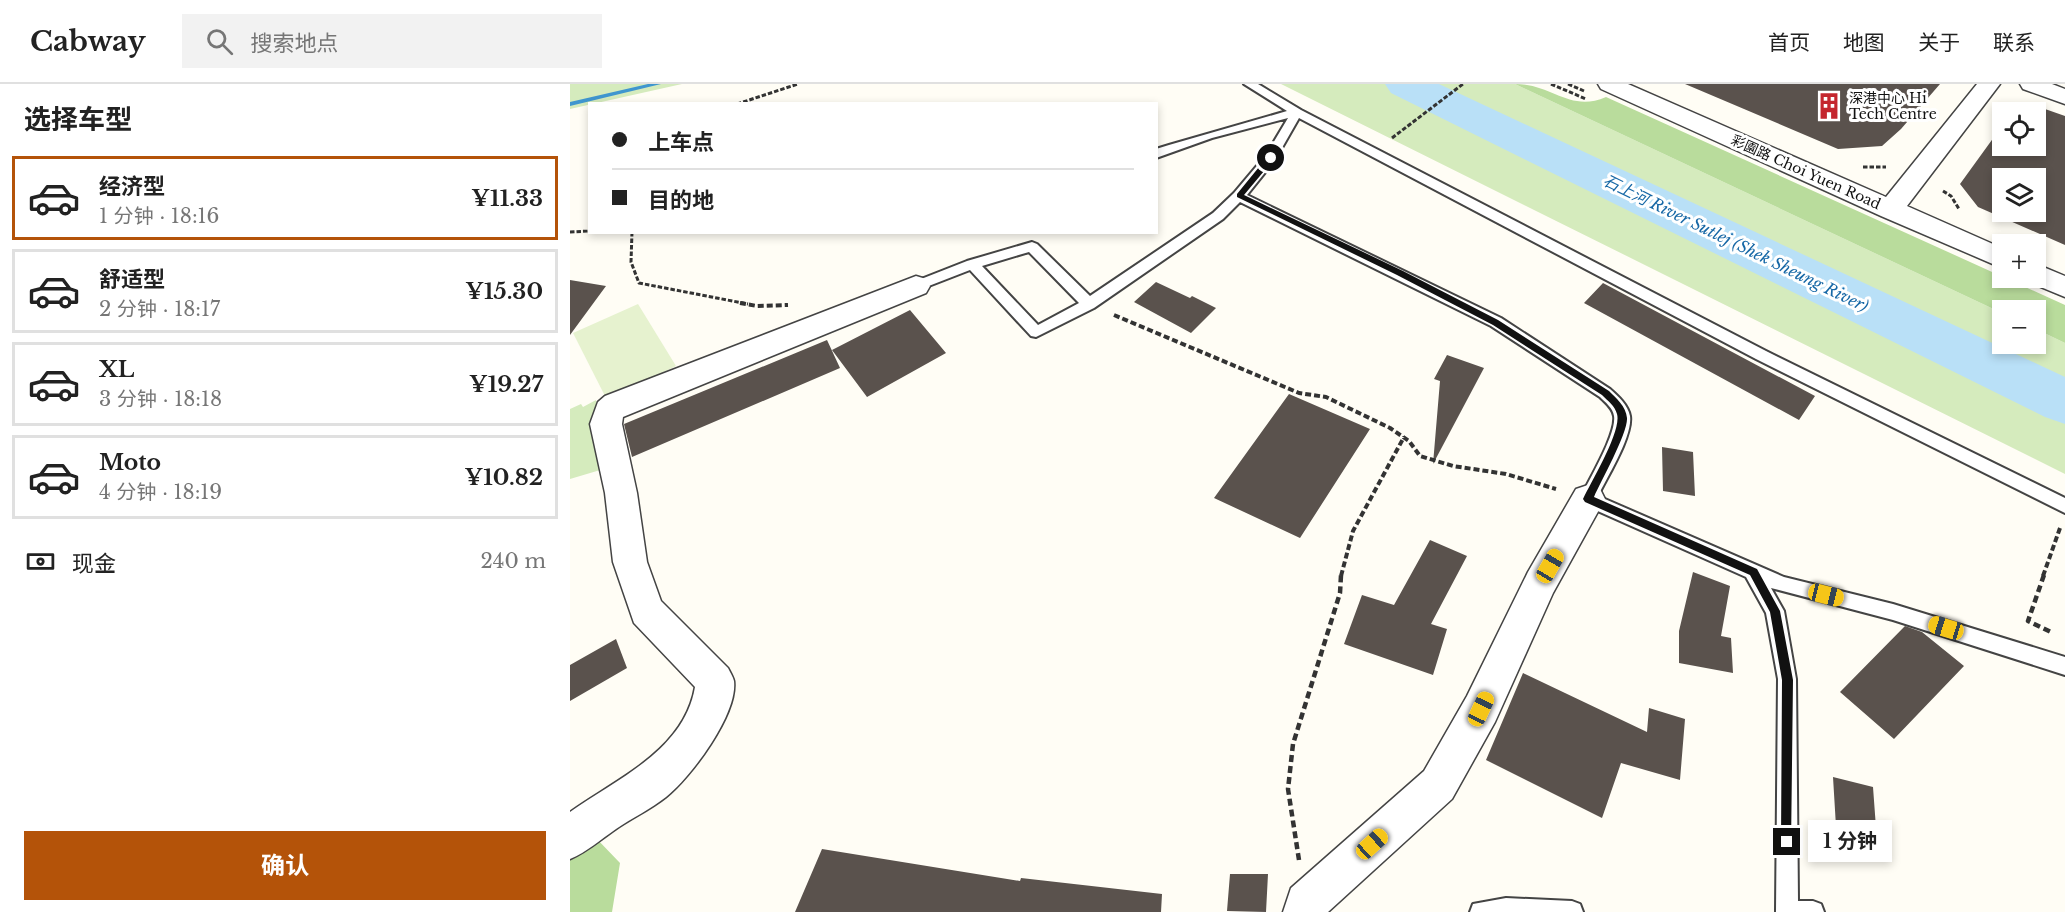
<!DOCTYPE html>
<html lang="zh">
<meta charset="utf-8">
<style>
body{margin:0;font-family:"Libre Baskerville","Noto Sans SC",serif;background:#f2f2f2;color:#222;height:100vh;display:flex;flex-direction:column;font-size:22px;white-space:nowrap}
*{box-sizing:border-box;margin:0}
p{font-size:20px;color:#767676}
.icon{flex:none;width:33px;height:33px;fill:none;stroke:currentColor;stroke-width:2;stroke-linecap:round;stroke-linejoin:round}
.map{position:relative;flex:1;overflow:hidden}
.sheet{display:flex;flex-direction:column;background:#fff;width:570px}
.sheet>*{flex:none}
.top-card{position:absolute;left:18px;top:18px;width:570px;height:132px;border-radius:0px;box-shadow:0 3px 9px #0003;display:grid;align-content:center;height:132px;padding:0 24px;background:#fff}
.buttons{position:absolute;left:1422px;top:18px;display:grid;gap:12px}
.buttons a{display:grid;place-items:center;width:54px;height:54px;border-radius:0px;background:#fff;box-shadow:0 3px 9px #0003;font-size:30px}
.end{position:absolute;width:27px;height:27px;margin:-14px;border:8px solid #111;background:#fff;box-shadow:0 0 0 3px #fff}
.from{border-radius:50%}
.bubble{position:absolute;height:42px;border-radius:0px;background:#fff;box-shadow:0 3px 9px #0003;font-size:20px;font-weight:700;line-height:42px;text-align:center}
.car{position:absolute;width:18px;height:36px;margin:-18px -9px;border-radius:8px;box-shadow:0 0 4px 2px #0007;background:linear-gradient(#f5c518 24%,#345 0 40%,#f5c518 0 76%,#345 0 86%,#f5c518 0)}
.top-card b{display:flex;align-items:center;gap:21px;height:57px;font-size:22px}
.top-card b+b{border-top:2px solid #e0e0e0}
.top-card i{width:15px;height:15px;background:#222}
ul{padding:0;list-style:none}
li{display:flex;align-items:center;gap:18px;height:84px;margin:0 12px 9px;padding:0 12px;border:3px solid #e0e0e0;border-radius:0px}
li div{flex:1}
li b{display:block;font-size:22px}
li em{font-style:normal;font-weight:700}
li.current{border-color:#b45309}
li>.icon{width:54px;height:54px;stroke-width:1.5}
h2{padding:0 24px;font-size:27px;line-height:72px}
.pay{display:flex;align-items:center;gap:15px;height:66px;padding:0 24px;font-size:22px}
.pay p{margin-inline-start:auto}
.action{display:flex;gap:12px;margin-top:auto;padding:12px 24px}
.action a{flex:1;height:69px;border-radius:0px;background:#b45309;color:#fff;font-size:24px;font-weight:700;line-height:69px;text-align:center}
header{display:flex;align-items:center;gap:36px;box-sizing:border-box;height:84px;padding:0 30px;background:#fff;border-bottom:2px solid #e0e0e0}
header strong{font-size:28px}
nav{display:flex;gap:33px;margin-inline-start:auto;font-size:21px}
.search{width:420px;height:54px;background:#f2f2f2;display:flex;align-items:center;gap:15px;box-sizing:border-box;padding:0 21px;border-radius:0px;color:#767676;font-size:22px}
main{display:flex;flex:1;min-height:0}
.map>svg:first-child{display:block}
</style>
<header>
<strong>Cabway</strong>
<div class="search"><svg class="icon" aria-label="search" viewBox="0 0 24 24"><circle cx="10" cy="10" r="6"/><path d="M15 15l6 6"/></svg>搜索地点</div>
<nav><a>首页</a><a>地图</a><a>关于</a><a>联系</a></nav>
</header>
<main>
<section class="sheet">
<h2>选择车型</h2>
<ul>
<li class="current"><svg class="icon" aria-label="car" viewBox="0 0 24 24"><path d="M5 17H2v-5l4-1 3-4h7l3 4 3 1v5h-3M9 17h6M6 11h13"/><circle cx="7" cy="17" r="2"/><circle cx="17" cy="17" r="2"/></svg><div><b>经济型</b><p>1 分钟 · 18:16</p></div><em>¥11.33</em></li>
<li><svg class="icon" aria-label="car" viewBox="0 0 24 24"><path d="M5 17H2v-5l4-1 3-4h7l3 4 3 1v5h-3M9 17h6M6 11h13"/><circle cx="7" cy="17" r="2"/><circle cx="17" cy="17" r="2"/></svg><div><b>舒适型</b><p>2 分钟 · 18:17</p></div><em>¥15.30</em></li>
<li><svg class="icon" aria-label="car" viewBox="0 0 24 24"><path d="M5 17H2v-5l4-1 3-4h7l3 4 3 1v5h-3M9 17h6M6 11h13"/><circle cx="7" cy="17" r="2"/><circle cx="17" cy="17" r="2"/></svg><div><b>XL</b><p>3 分钟 · 18:18</p></div><em>¥19.27</em></li>
<li><svg class="icon" aria-label="car" viewBox="0 0 24 24"><path d="M5 17H2v-5l4-1 3-4h7l3 4 3 1v5h-3M9 17h6M6 11h13"/><circle cx="7" cy="17" r="2"/><circle cx="17" cy="17" r="2"/></svg><div><b>Moto</b><p>4 分钟 · 18:19</p></div><em>¥10.82</em></li>
</ul>
<div class="pay"><svg class="icon" aria-label="cash" viewBox="0 0 24 24"><path d="M3 7h18v10H3z"/><circle cx="12" cy="12" r="2"/></svg>现金<p>240 m</p></div>
<div class="action"><a>确认</a></div>
</section>
<div class="map">
<svg width="1495" height="828" viewBox="0 0 1495 828">
<rect width="100%" height="100%" fill="#fffdf5"/>
<path fill="#d5ebbd" d="M0,0h112l-112,25z
M711,0h234l487,229v31h34v-15l29,14v131z
M26,316l11,68 -37,11v-70l11,-5 2,3z"/>
<path fill="#b9dc9c" d="M945,0c37,0 55,29 91,13l459,208v38l-29,-14v-19h-34v3z
M0,727l50,52 -8,49h-42z"/>
<path fill="#e6f2cf" d="M68,220l38,62 -69,34 -34,-67z"/>
<g fill="none" stroke-linecap="round" stroke-linejoin="round">
<path fill="#3f96cf" fill-rule="evenodd" d="M78,0h13l-91,22v-4z"/>
<path fill="#b9e0f7" fill-rule="evenodd" d="M815,0h54l626,293v47l-20,-7 -654,-324z"/>
</g>
<path fill="#5a524d" fill-rule="evenodd" d="M1115,0h255l-39,45 -19,17 -44,3z
M1445,25h30l20,7v129l-87,-38 -18,-23 42,-58v20h34v-34h-24zM1432,94h34v34h-34z
M0,196l36,6 -36,49z
M586,198l34,16 2,-2 24,12 -25,25 -57,-31z
M1033,199l103,55 109,58 -16,24 -215,-117z
M340,226l36,43 -79,44 -35,-47z
M257,256l13,28 -208,89 -8,-33z
M877,271l37,13 -51,96 7,-83 -6,-2z
M719,310l81,35 -70,109 -86,-40z
M1092,363l31,5 2,44 -32,-5z
M860,456l37,16 -36,68 16,5 -14,46 -89,-31 18,-49 32,10z
M1123,488l37,14 -9,50 10,2 2,35 -54,-10v-32z
M1335,542l17,6 42,34 -70,73 -54,-47z
M46,555l11,29 -57,33v-36z
M953,589l124,59 2,-24 36,11 -5,61 -59,-17 -19,55 -116,-58z
M1263,693l40,10 5,68 -41,-12z
M252,765l198,32 1,-3 141,16 -1,18h-366z
M660,790h38l-2,38 -39,-1z"/>
<g fill="none" stroke-linecap="round" stroke-linejoin="round">
<defs>
<path id="lane" d="M674,0h14l43,26 465,241 299,147v15l-309,-154 -457,-241 -24,42 -28,35 254,123 109,71c8,7 18,16 20,27 3,20 -23,61 -32,80l186,81 109,27 172,53v18l-172,-55 -122,-32 13,23 12,68 2,222h15l8,3 3,8h-48l2,-233 -12,-66 -20,-36 -164,-73 -2,-5c8,-18 37,-65 34,-83 -1,-8 -9,-14 -14,-19l-109,-71 -251,-124 -17,17 -129,89 -58,29 -5,-1 -61,-66 -49,19h-10l-2,-3 2,-3 56,-22 65,-19 5,2 53,52 123,-83 21,-20 32,-38 22,-37 -76,20 -56,20v-9l13,-4 118,-34zM459,168l50,51 -41,22 -56,-59z
M936,814l66,3 8,3 3,8h-113l3,-8z"/>
<path id="street" d="M1028,0h30l258,113 91,-113h23l-93,122 95,42v20l-121,-52 -280,-127z
M1450,0h32l13,5v15l-42,-15z
M1466,180l29,12v21l-39,-16 -2,-3h12z
M346,192l10,3 4,7 -4,7 -303,124 -1,7 15,69 10,69 14,39 67,67c2,4 5,9 6,13 4,33 -43,96 -68,116 -15,12 -34,21 -50,32 -16,11 -29,23 -46,30v-47c46,-33 114,-61 125,-125l-61,-64 -21,-61 -8,-69 -15,-69 8,-22 7,-6z
M1018,401l12,4 5,10 -52,94 -58,129 -43,77 -124,113h-45l8,-24 133,-117 43,-75 61,-124 48,-83z"/>
</defs>
<use href="#lane" stroke="#444" stroke-width="4"/>
<use href="#street" stroke="#444" stroke-width="3"/>
<path stroke="#333" stroke-width="3" stroke-dasharray="4.5 2" stroke-linecap="butt" d="M981,0l35,15
M998,0l16,7
M167,20l61,-20
M822,54l71,-54
M1293,83h23
M1373,107l8,5 8,13
M0,148l20,-1
M62,148l-1,30 8,21 109,21"/>
<path stroke="#333" stroke-width="4" stroke-dasharray="6 3" stroke-linecap="butt" d="M170,219l17,3 31,-1
M544,231l185,78 27,4 64,31 19,13 11,15 33,10 53,8 50,15
M771,492l12,-45 51,-94
M1473,492l17,-48"/>
<path stroke="#333" stroke-width="4.5" stroke-dasharray="7 4" stroke-linecap="butt" d="M1474,491l-16,46 23,11
M729,776l-11,-71 5,-45 47,-151 1,-18"/>
<use href="#lane" fill="#fff" fill-rule="evenodd"/>
<use href="#street" fill="#fff" fill-rule="evenodd"/>
</g>
<path fill="#111" d="M698,72l7,2 -31,37 159,76 95,49 111,71c7,7 17,15 18,27 1,15 -26,63 -33,79l163,72 23,42 13,69 -2,167h-8l-2,-5 1,-162 -12,-68 -20,-37 -165,-73 -2,-3c8,-17 39,-68 34,-85 -2,-8 -9,-13 -15,-19l-109,-70 -96,-50 -160,-78v-3z"/>
<defs>
<symbol id="building-bare" viewBox="-9 -9 18 18"><path d="M-4-6H4V6H1V3H-1V6H-4ZM-2.5-4.3h1.7v1.8h-1.7ZM.8-4.3h1.7v1.8H.8ZM-2.5-1h1.7V.8h-1.7ZM.8-1h1.7V.8H.8Z" fill="#c4262e" stroke="#fff" stroke-width="2.5" paint-order="stroke"/></symbol>
</defs>
<g fill-rule="evenodd">
<use href="#building-bare" x="1240" y="3" width="38" height="38"/>
</g>
<g text-anchor="middle" dominant-baseline="central" stroke-width="6" stroke-linejoin="round" paint-order="stroke">
<g font-size="14" fill="#111" stroke="#fff" text-anchor="start">
<text x="1279" y="14">深港中心 Hi<tspan x="1279" dy="16">Tech Centre</tspan></text>
</g>
<g font-size="14" fill="#111" stroke="#fff">
<text transform="translate(1236 88) rotate(24)">彩園路 Choi Yuen Road</text>
</g>
<g font-size="16" font-style="italic" fill="#1768a6" stroke="#fff">
<text transform="translate(1166 159) rotate(26)">石上河 River Sutlej (Shek Sheung River)</text>
</g>
</g>
</svg>
<div class="buttons">
<a><svg class="icon" aria-label="locate" viewBox="0 0 24 24"><circle cx="12" cy="12" r="6"/><path d="M12 2v4M12 18v4M2 12h4M18 12h4"/></svg></a>
<a><svg class="icon" aria-label="layers" viewBox="0 0 24 24"><path d="M12 4l9 5-9 5-9-5zM3 14l9 5 9-5"/></svg></a>
<a>+</a>
<a>−</a>
</div>
<i class="end from" style="left:701px;top:74px"></i>
<i class="end" style="left:1217px;top:758px"></i>
<div class="bubble" style="left:1238px;top:736px;width:84px">1 分钟</div>
<i class="car" style="left:980px;top:482px;rotate:30deg"></i>
<i class="car" style="left:1256px;top:511px;rotate:104deg"></i>
<i class="car" style="left:1376px;top:544px;rotate:287deg"></i>
<i class="car" style="left:911px;top:625px;rotate:25deg"></i>
<i class="car" style="left:802px;top:760px;rotate:48deg"></i>
<div class="top-card">
<b><i class="from"></i>上车点</b>
<b><i></i>目的地</b>
</div>
</div>
</main>
